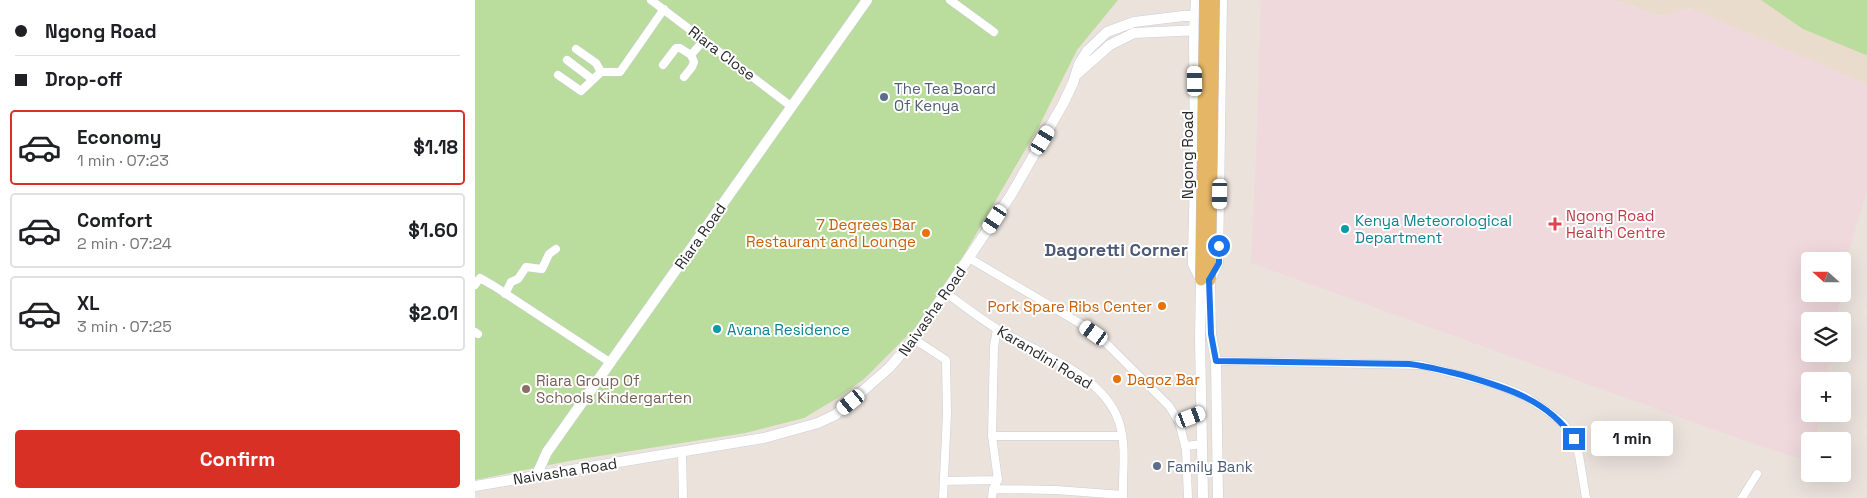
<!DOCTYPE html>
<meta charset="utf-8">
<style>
body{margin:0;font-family:"Space Grotesk",sans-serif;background:#f6f6f6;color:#202124;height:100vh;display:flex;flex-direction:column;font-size:19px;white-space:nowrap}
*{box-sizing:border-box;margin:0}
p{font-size:16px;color:#757577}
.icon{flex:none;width:28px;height:28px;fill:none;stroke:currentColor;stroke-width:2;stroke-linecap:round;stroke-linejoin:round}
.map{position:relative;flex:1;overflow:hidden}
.panel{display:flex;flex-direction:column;background:#fff;width:475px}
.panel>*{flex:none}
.banner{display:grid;align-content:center;height:110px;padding:0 15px;background:#fff}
.needle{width:32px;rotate:291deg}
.fabs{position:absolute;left:1326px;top:252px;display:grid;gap:10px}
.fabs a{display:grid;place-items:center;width:50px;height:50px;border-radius:5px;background:#fff;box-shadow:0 5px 20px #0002;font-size:25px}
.end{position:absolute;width:22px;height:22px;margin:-11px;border:6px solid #1a73e8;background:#fff;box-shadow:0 0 0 2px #fff}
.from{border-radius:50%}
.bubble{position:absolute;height:35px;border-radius:5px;background:#fff;box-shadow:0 5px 20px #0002;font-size:16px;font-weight:700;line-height:35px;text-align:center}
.car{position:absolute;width:15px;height:30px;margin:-15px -8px;border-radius:6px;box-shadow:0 0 4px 1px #0007;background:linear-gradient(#fff 24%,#345 0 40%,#fff 0 76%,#345 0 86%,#fff 0)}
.banner b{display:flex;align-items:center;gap:18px;height:48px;font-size:19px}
.banner b+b{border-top:1px solid #e0e0e0}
.banner i{width:12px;height:12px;background:#202124}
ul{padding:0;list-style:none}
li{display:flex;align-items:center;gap:15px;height:75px;margin:0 10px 8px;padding:0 5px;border:2px solid #e0e0e0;border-radius:5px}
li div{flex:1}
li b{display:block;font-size:19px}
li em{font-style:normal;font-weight:700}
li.current{border-color:#d93025}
li>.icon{width:45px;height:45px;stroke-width:1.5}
.button{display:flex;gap:10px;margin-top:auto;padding:10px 15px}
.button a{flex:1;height:58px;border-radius:5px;background:#d93025;color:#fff;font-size:20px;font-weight:700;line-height:58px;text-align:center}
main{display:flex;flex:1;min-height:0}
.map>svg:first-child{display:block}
</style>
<main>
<section class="panel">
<div class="banner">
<b><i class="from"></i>Ngong Road</b>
<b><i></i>Drop-off</b>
</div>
<ul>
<li class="current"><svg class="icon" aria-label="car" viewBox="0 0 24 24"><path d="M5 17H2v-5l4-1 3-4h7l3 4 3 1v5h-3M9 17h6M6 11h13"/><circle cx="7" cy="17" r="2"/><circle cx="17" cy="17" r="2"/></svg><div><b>Economy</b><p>1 min · 07:23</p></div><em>$1.18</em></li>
<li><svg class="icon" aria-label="car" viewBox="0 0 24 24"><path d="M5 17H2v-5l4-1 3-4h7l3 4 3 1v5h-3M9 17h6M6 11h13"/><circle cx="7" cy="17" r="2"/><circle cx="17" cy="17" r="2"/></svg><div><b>Comfort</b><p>2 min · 07:24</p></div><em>$1.60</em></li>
<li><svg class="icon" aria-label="car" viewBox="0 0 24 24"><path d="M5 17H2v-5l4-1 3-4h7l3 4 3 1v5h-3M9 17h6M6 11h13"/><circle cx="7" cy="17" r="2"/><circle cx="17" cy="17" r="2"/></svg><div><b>XL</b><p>3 min · 07:25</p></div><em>$2.01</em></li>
</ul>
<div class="button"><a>Confirm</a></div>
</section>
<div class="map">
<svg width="1392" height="498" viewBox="0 0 1392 498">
<rect width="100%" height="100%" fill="#eae2db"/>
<path fill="#eadccc" d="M1139,0h253v87l-98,-33z"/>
<path fill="#f0d9dd" d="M786,0h352l46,16 31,-8 177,76v107l-20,66 -4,27v-23h-33v33h31l-5,27h-26v33h20l-4,27h-16v33h10l-5,27h-5v20l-48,-14 -511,-184 5,-105z"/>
<path fill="#badc9c" d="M0,0h643l-41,50 -38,76 -74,127 -49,74 -52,52 -25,18 -35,21 -59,15 -171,27 -99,20z
M1286,0h106v54l-1,1 -63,-26z"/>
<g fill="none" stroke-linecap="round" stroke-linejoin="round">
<defs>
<path id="street" d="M176,0l141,107
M475,0l44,32
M101,49l20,14 5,9
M216,55l13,-15
M92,60l25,19
M188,65l13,-17h4l11,7 3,7 -2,5 -8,10
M83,75l23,16 20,-19h19l44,-63
M494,258l117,69 16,12 67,67 10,16 7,27 2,49
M0,285l5,-7 14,8 117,77
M471,293c17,12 34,26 53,37 39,23 105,45 120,92 8,24 3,52 4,76
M30,294l6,-12 7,-3 8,-12 16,2 7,-15 7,-5
M0,332l3,2
M439,339l32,21 1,54 -4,84
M741,361l205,4 77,20 27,11 28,19 10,8 11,16 5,16 7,43
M704,422l23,-9
M517,436h130
M710,446l18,-2
M207,452l1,46
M469,481l54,-1
M518,489l63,1 67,5
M517,498l1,-9 5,-9 -6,-44 2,-89 3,-18
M1267,498l15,-24"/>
<path id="secondary" d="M721,0l-2,30 1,146 -2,78v10l8,16 -1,59 3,159
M601,75l34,-30 24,-12 66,-3
M62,474l10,-22 320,-452
M0,486l289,-48 54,-15 17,-8 54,-47 25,-29 97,-144 52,-91 10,-21 6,-19 8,-13 20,-19 27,-10 49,-6 38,-1
M743,498l-2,-137 -5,-27 -1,-54 8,-17 4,-263"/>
</defs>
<use href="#street" stroke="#cacfd9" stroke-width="9"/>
<use href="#secondary" stroke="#cacfd9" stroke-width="11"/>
<use href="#street" stroke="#fff" stroke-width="8"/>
<use href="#secondary" stroke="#fff" stroke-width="10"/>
<defs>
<path id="primary-bridge" d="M726,280l4,-280
M735,280l4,-280"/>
</defs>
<use href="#primary-bridge" stroke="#c3c3c3" stroke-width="12" stroke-linecap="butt"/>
<use href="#primary-bridge" stroke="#e4b666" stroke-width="11"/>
</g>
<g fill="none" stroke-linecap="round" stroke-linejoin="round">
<path stroke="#1a73e8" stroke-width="6" d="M744,246v17l-10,17 2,54 5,27 193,3c18,2 36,7 53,11 43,12 86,25 112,64"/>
</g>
<g fill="#5c6f8a" stroke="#fff" stroke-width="2">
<circle cx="409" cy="97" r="5"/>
<circle cx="682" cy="466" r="5"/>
</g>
<path fill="#e0444e" stroke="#fff" stroke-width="2" d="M1077.5 216.5h5v5h5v5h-5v5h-5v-5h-5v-5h5z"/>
<g fill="#0f9aa8" stroke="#fff" stroke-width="2">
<circle cx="870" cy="229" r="5"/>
<circle cx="242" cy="329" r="5"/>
</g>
<g fill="#e8710a" stroke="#fff" stroke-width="2">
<circle cx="451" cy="233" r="5"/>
<circle cx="687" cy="306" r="5"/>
<circle cx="642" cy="379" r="5"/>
</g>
<circle fill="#8d6e63" stroke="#fff" stroke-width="2" cx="51" cy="389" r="5"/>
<g text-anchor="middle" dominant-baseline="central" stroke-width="4" stroke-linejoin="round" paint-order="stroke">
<g font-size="15" fill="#282828" stroke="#fff">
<text transform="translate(247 53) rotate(37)">Riara Close</text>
<text transform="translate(712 155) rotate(-90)">Ngong Road</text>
<text transform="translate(225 236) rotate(-55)">Riara Road</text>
<text transform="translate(457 311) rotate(-55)">Naivasha Road</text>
<text transform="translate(570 357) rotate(31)">Karandini Road</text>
<text transform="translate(90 471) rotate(-9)">Naivasha Road</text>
</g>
<g font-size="15" fill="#4e5e75" stroke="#fff" text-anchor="start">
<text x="419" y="88">The Tea Board<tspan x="419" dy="17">Of Kenya</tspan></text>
<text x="692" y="466">Family Bank</text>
</g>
<g font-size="15" fill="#be3a42" stroke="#fff" text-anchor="start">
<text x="1091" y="215">Ngong Road<tspan x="1091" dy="17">Health Centre</tspan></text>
</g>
<g font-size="15" fill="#0d838f" stroke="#fff" text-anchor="start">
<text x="880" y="220">Kenya Meteorological<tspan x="880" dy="17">Department</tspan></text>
<text x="252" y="329">Avana Residence</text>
</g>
<g font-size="15" fill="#c56008" stroke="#fff" text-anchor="end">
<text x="441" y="224">7 Degrees Bar<tspan x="441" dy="17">Restaurant and Lounge</tspan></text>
<text x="677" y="306">Pork Spare Ribs Center</text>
<text x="652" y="379" text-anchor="start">Dagoz Bar</text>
</g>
<g font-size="15" fill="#785e54" stroke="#fff" text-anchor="start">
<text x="61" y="380">Riara Group Of<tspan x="61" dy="17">Schools Kindergarten</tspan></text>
</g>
<g font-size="18" font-weight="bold" fill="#4d5975" stroke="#fff">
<text x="641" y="249">Dagoretti Corner</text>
</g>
</g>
</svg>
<div class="fabs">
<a><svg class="needle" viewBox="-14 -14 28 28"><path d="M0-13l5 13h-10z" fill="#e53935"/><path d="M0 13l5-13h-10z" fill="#757577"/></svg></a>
<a><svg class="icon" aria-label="layers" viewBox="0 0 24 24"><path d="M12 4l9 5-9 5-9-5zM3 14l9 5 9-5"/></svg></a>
<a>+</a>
<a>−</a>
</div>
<i class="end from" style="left:744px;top:246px"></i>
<i class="end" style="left:1099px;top:439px"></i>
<div class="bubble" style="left:1116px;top:421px;width:82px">1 min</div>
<i class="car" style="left:720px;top:81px;rotate:359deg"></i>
<i class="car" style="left:568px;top:140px;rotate:31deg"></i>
<i class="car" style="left:745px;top:194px;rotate:181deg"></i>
<i class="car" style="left:520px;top:219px;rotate:213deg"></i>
<i class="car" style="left:619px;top:333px;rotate:305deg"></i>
<i class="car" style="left:376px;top:402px;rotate:231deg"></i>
<i class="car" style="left:716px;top:417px;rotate:69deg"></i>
</div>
</main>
